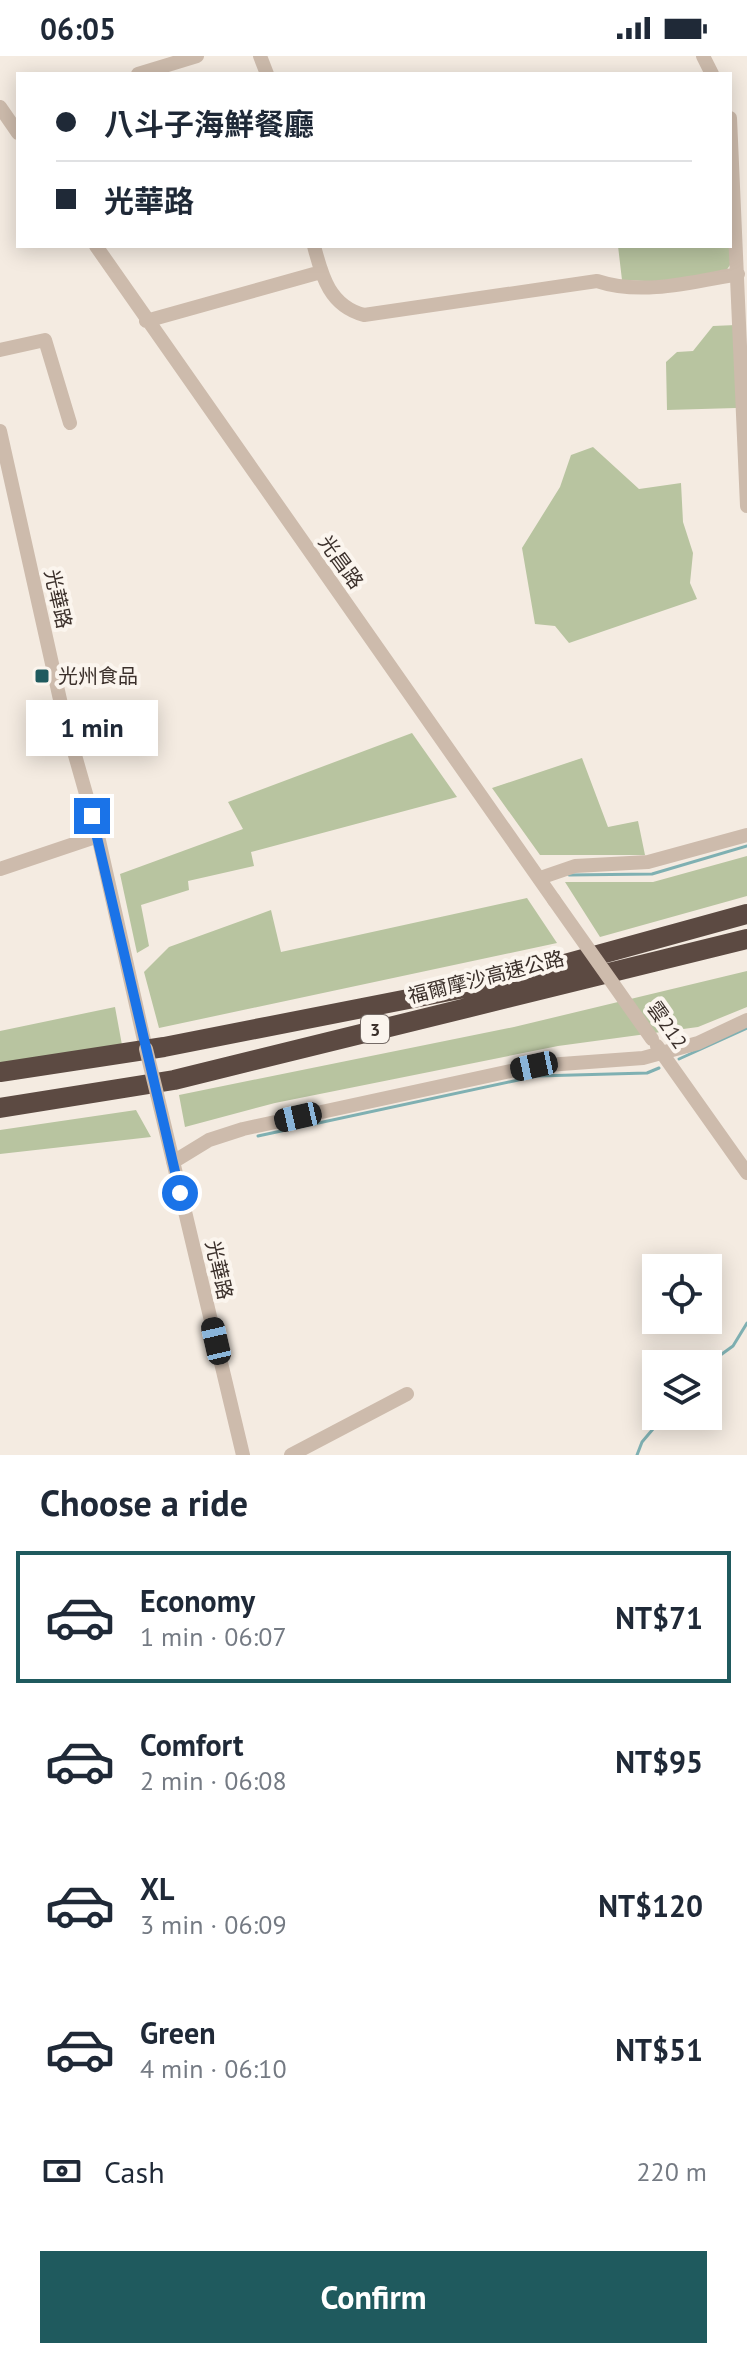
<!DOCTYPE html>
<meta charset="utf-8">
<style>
body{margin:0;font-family:"PT Sans","Noto Sans TC",sans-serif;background:#f2f2f3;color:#1f2937;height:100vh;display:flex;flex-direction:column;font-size:30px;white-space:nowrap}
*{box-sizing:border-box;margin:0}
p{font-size:26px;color:#747a83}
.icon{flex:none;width:44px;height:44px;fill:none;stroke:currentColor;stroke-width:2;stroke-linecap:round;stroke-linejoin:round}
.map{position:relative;height:1399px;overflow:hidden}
.drawer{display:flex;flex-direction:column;background:#fff;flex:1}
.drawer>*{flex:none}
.top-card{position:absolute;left:16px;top:16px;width:716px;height:176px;border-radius:0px;box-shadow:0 4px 20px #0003;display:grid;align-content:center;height:176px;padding:0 40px;background:#fff}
.fabs{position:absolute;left:642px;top:1198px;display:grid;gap:16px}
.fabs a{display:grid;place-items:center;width:80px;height:80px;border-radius:0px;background:#fff;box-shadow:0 4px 20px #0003;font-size:40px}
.end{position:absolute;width:36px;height:36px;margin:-18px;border:10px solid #1a73e8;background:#fff;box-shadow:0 0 0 4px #fff}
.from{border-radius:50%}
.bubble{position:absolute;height:56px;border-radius:0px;background:#fff;box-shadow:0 4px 20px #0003;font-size:26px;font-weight:700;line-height:56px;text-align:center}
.car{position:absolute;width:24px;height:48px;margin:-24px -12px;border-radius:10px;box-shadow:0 0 6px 2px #0007;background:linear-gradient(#222 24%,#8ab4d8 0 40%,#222 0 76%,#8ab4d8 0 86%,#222 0)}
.top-card b{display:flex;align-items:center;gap:28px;height:76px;font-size:30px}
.top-card b+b{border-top:2px solid #e0e1e3}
.top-card i{width:20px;height:20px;background:#1f2937}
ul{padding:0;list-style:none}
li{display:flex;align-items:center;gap:24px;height:132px;margin:0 16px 12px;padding:0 24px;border:4px solid transparent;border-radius:0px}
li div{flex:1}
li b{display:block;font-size:30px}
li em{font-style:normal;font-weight:700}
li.current{border-color:#1f5a5e}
li>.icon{width:72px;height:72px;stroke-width:1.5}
h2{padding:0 40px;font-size:36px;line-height:96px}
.pay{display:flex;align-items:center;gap:20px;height:88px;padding:0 40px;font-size:30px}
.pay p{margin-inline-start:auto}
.primary-button{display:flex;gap:16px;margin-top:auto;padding:16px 40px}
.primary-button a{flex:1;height:92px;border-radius:0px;background:#1f5a5e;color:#fff;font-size:32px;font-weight:700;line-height:92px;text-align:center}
.status{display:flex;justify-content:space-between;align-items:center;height:56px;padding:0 40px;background:#fff;direction:ltr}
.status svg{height:22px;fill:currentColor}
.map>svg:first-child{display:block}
</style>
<div class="status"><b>06:05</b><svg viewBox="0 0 49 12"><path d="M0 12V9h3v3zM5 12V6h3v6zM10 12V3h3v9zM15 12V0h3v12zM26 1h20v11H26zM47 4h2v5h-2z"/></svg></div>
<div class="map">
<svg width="747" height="1399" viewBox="0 0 747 1399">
<rect width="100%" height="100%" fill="#f4ebe1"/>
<path fill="#b8c4a0" d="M618,190h112l2,16 -6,9 -59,11 -45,-2z
M736,269v83l-69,2 -1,-48 11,-10 16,-1 20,-25z
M593,391l46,42 42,-6 2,39 10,31 -3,30 7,16 -128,44 -14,-17 -20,-2 -13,-76 38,-61 11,-32z
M412,677l45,64 -206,55 3,14 -66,15 1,9 -48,15 8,41 -12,7 -17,-79 123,-45 -15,-27z
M582,702l26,69 30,-6 7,34h-105l-48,-67z
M747,800v40l-147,41 -35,-55h88z
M527,842l30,45 -398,85 -15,-56 25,-25 102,-37 10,42z
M747,915v36l-49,20 -140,19 -283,57 -90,24 -6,-32 335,-68z
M115,951l7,38 -122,18v-32z
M136,1054l15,27 -151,17v-24z"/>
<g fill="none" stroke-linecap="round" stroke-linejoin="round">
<path stroke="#7fb0b2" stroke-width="3" d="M569,819l83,-1 95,-28
M679,1003l68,-31
M258,1080l279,-60 110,-3 12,-5
M708,1308l25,-18 14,-23
M637,1399l5,-13 22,-26"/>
<path stroke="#cdbbac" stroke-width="14" d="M260,0l7,18
M703,0l9,18
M138,18l59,-18
M0,51l18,26
M730,62l17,388
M96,190l458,654
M314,190c8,31 16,60 50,69l233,-34c45,15 95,1 141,-7
M146,265l175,-49
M0,294l45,-10 25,83
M0,375l63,282 35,123 48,213
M0,813l98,-33
M540,822l35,-12 73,-4 99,-27
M657,990l90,127
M157,1038l86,361
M173,1106l36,-22 34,-11 291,-63 109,-8 55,-15 49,-23
M291,1399l116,-61"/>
<path stroke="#5c4a42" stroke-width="20" d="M0,1016l164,-25 346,-68 237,-65
M0,1052l174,-28 573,-141"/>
<path stroke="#cdbbac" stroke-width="14" d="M554,844l98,139
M146,993l11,45"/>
</g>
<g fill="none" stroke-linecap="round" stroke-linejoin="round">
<path stroke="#1a73e8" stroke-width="10" d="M92,760l88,377"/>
</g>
<rect fill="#1f5a5e" stroke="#fbf5ee" stroke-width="3" x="34" y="612" width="16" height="16" rx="4"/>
<g text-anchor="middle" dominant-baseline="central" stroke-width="8" stroke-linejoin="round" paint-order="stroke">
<rect fill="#fbf5ee" stroke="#756b66" stroke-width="2" x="361" y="959" width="28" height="28" rx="6"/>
<g font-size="18" font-weight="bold" fill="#3b302b">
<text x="375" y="973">3</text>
</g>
<g font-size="20" fill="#3b302b" stroke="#fbf5ee">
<text transform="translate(341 506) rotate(54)">光昌路</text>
<text transform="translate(58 543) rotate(77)">光華路</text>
<text transform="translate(486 921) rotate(-14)">福爾摩沙高速公路</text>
<text transform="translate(667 969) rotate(55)">雲212</text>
<text transform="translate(219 1214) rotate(77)">光華路</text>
</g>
<g font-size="20" fill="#3b302b" stroke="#fbf5ee" text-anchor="start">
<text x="58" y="620">光州食品</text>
</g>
</g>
</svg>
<div class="fabs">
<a><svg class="icon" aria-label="locate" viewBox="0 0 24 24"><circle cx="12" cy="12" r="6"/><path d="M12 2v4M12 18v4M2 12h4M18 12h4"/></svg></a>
<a><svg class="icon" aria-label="layers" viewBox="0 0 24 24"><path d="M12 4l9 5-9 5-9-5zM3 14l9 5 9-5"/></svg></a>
</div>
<i class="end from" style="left:180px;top:1137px"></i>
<i class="end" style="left:92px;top:760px"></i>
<div class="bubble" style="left:26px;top:644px;width:132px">1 min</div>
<i class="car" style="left:534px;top:1010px;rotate:258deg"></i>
<i class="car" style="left:298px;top:1061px;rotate:257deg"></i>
<i class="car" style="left:216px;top:1285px;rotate:347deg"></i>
<div class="top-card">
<b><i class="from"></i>八斗子海鮮餐廳</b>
<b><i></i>光華路</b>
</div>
</div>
<section class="drawer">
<h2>Choose a ride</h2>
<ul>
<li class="current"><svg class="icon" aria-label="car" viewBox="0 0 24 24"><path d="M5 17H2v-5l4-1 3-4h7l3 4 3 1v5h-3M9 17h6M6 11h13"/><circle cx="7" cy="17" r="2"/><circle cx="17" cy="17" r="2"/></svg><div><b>Economy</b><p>1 min · 06:07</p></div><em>NT$71</em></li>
<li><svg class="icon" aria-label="car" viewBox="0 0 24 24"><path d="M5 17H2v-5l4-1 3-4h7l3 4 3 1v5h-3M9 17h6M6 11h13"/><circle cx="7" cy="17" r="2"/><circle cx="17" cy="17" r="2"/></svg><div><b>Comfort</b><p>2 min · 06:08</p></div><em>NT$95</em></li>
<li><svg class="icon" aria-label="car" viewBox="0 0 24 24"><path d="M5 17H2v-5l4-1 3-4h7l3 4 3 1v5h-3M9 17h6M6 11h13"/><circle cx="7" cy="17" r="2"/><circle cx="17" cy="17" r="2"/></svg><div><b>XL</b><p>3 min · 06:09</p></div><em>NT$120</em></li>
<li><svg class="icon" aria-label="car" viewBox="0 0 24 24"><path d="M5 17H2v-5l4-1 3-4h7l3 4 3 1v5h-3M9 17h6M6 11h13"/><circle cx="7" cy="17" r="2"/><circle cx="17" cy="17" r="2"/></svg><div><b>Green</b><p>4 min · 06:10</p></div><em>NT$51</em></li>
</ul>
<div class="pay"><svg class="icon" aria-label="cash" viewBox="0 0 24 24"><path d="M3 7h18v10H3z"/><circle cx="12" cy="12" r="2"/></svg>Cash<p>220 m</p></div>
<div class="primary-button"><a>Confirm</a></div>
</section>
